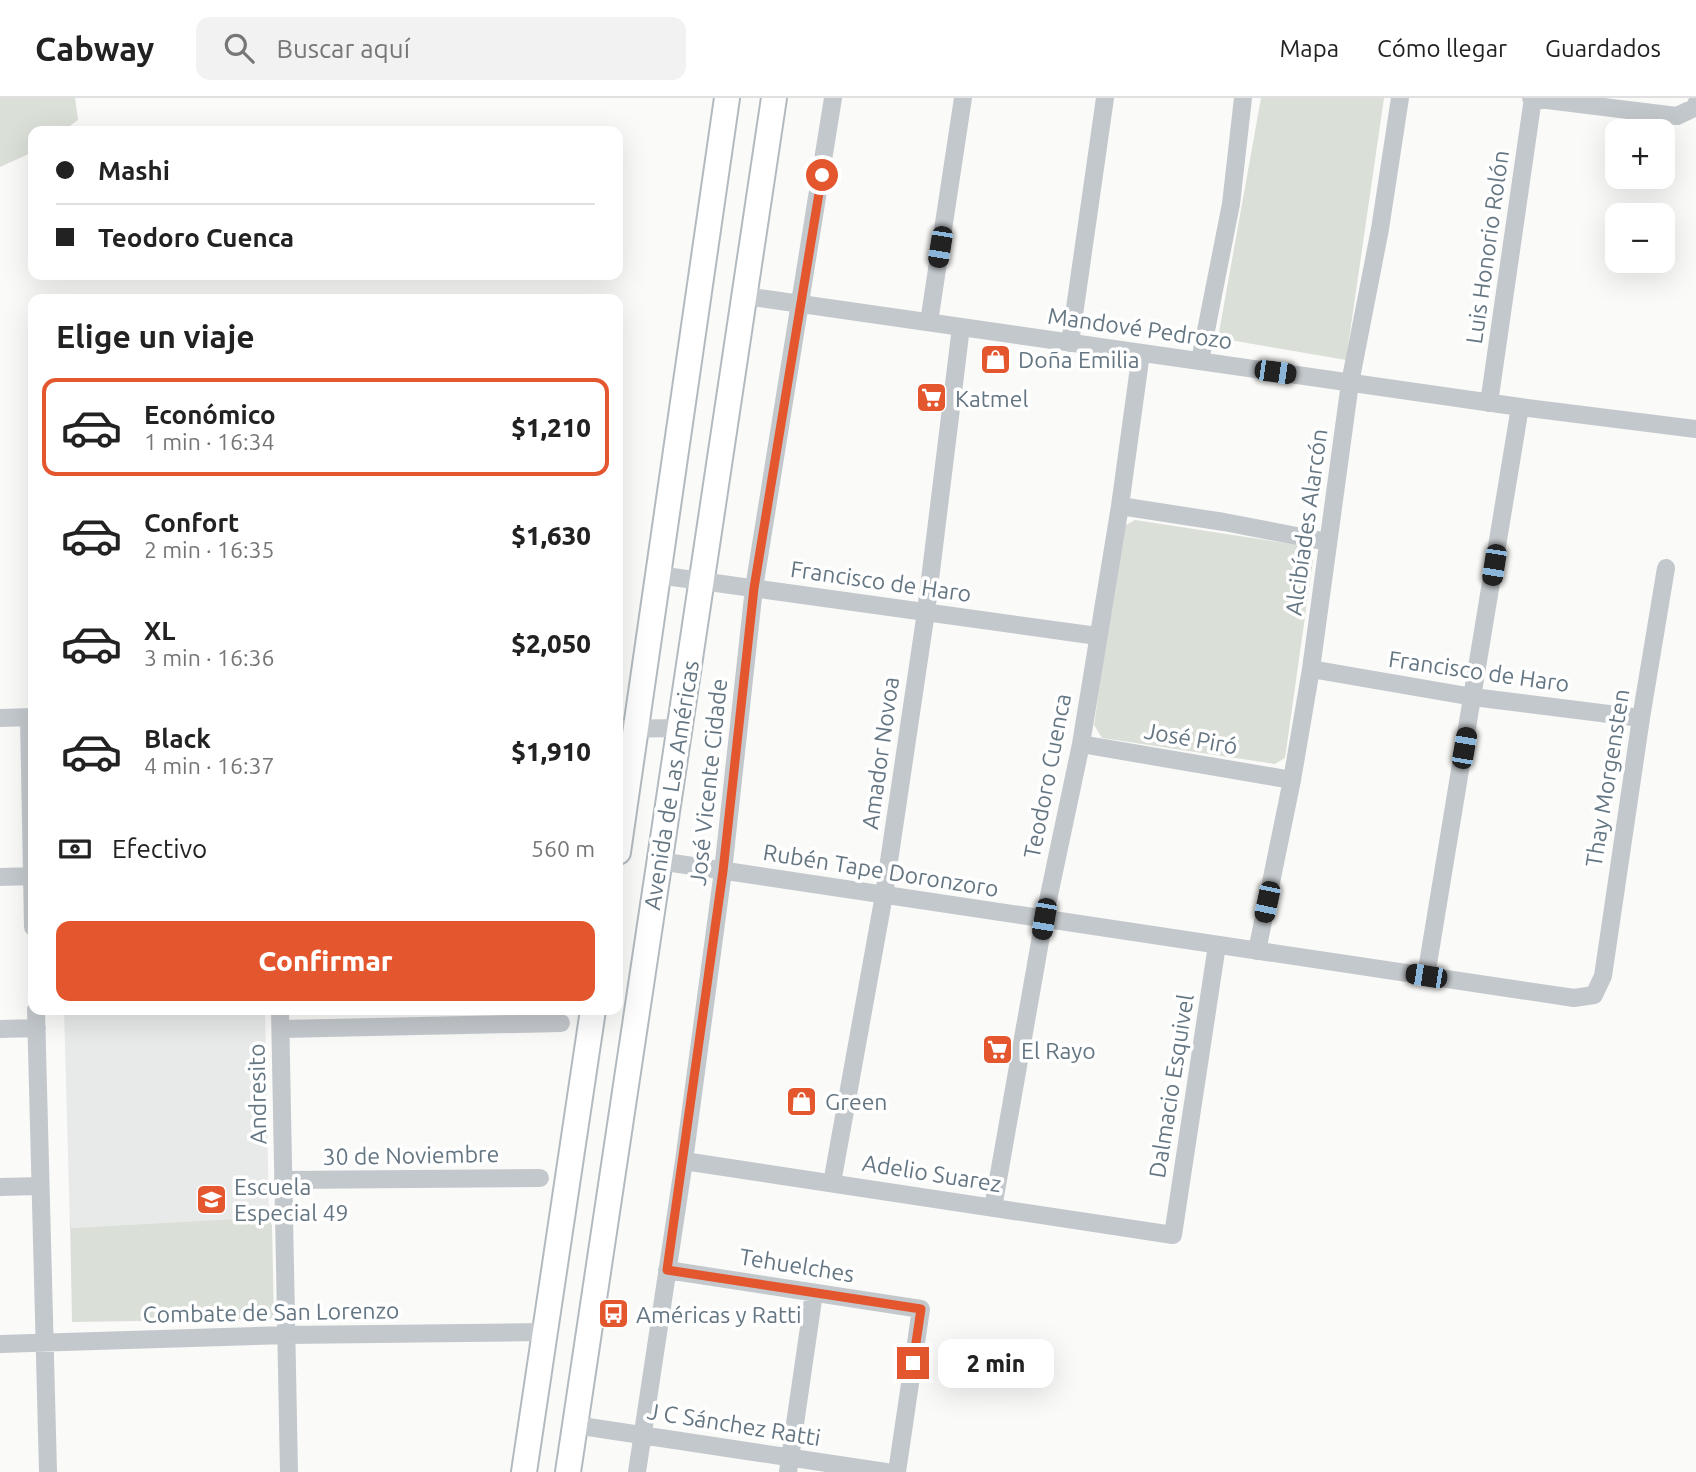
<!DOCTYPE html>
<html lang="es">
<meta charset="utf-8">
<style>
body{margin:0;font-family:Ubuntu,sans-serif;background:#f2f2f2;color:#222;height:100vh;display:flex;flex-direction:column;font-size:26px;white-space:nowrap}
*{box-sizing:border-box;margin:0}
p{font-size:23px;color:#767676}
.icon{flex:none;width:38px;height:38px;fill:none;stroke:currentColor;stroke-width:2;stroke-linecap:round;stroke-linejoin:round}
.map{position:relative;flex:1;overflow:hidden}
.drawer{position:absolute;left:28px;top:196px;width:595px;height:721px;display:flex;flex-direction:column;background:#fff;border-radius:14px;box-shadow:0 7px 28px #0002}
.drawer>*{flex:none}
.banner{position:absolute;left:28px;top:28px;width:595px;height:154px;border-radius:14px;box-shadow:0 7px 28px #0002;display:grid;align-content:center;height:154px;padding:0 28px;background:#fff}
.controls{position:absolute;left:1605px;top:21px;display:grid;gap:14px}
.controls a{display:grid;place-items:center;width:70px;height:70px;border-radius:14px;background:#fff;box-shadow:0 7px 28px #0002;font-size:35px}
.end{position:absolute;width:32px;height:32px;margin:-16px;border:9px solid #e4572e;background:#fff;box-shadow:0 0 0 4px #fff}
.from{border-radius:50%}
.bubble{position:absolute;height:49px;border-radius:14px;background:#fff;box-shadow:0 7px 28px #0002;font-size:23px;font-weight:800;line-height:49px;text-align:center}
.car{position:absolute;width:21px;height:42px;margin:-21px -10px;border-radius:9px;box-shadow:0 0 5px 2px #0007;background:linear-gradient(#222 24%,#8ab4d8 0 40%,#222 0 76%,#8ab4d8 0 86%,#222 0)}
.banner b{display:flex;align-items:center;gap:24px;height:66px;font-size:26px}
.banner b+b{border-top:2px solid #e0e0e0}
.banner i{width:18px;height:18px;background:#222}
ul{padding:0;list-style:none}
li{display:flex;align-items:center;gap:21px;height:98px;margin:0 14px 10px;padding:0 14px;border:4px solid transparent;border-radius:14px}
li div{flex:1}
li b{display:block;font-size:26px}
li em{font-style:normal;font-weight:800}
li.active{border-color:#e4572e}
li>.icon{width:63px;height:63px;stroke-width:1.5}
h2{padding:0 28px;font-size:32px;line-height:84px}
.pay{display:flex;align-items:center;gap:18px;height:77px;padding:0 28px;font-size:26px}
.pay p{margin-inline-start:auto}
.action{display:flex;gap:14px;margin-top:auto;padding:14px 28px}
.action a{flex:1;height:80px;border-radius:14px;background:#e4572e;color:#fff;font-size:28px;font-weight:800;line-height:80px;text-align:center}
header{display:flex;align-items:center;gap:42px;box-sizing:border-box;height:98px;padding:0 35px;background:#fff;border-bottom:2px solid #e0e0e0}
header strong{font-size:33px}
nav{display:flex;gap:38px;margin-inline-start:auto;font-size:24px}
.search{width:490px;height:63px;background:#f2f2f2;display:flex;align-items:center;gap:18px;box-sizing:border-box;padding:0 24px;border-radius:14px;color:#767676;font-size:26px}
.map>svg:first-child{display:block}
</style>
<header>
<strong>Cabway</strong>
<div class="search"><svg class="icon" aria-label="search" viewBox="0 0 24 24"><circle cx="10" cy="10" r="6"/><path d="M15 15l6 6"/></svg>Buscar aquí</div>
<nav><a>Mapa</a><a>Cómo llegar</a><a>Guardados</a></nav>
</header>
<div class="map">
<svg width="1696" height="1374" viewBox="0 0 1696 1374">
<rect width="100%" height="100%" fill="#fafaf8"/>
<path fill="#e8e9e9" d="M64,912h201l4,207 -199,11z"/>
<path fill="#dadfd7" d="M0,0h75l3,22 -15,11h-30v21l-33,15z
M1261,0h123l-38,262 -128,-22z
M1135,422l170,26 8,14 -28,198 -10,6 -173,-26 -8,-13 28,-198z
M269,1119l3,9 2,93 -202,3 -2,-104 1,10z"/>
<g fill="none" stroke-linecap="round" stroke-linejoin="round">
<defs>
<path id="secondary" d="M618,754l109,-754
M524,1374l69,-462
M568,1374l206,-1374"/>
</defs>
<use href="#secondary" stroke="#b3babf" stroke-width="28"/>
<path stroke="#c3c8cc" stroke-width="18" d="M1531,0l146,18 17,-8 2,-4
M745,198l775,111 176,22
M929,224l34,-224
M1070,245l35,-245
M1200,263l31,-157 12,-106
M1489,305l44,-305
M1120,408l104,16 104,20
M658,477l439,61
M1311,571l162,28 168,21
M29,619l4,210
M0,620l33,-1
M618,631l61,-1
M1081,646l211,36
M659,763l915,137 20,-3 9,-19 38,-258 25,-150
M0,779l32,-1
M1257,853l35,-171 19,-111 39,-286 30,-154 20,-131
M1426,878l94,-569
M36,912l12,462
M280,912l9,462
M0,931l37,-1
M281,931l280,-6
M684,1063l489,74 44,-290
M283,1082l257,-2
M832,1085l52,-288 42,-283 35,-285
M0,1089l40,-1
M993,1110l51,-289 37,-175 39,-238 21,-153
M667,1172l254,39 -24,163
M0,1246l287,-9 256,-3
M575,1327l311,47
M637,1374l47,-311 39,-290 31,-283 79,-490
M788,1374l26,-179"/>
<use href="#secondary" stroke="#fff" stroke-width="24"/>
</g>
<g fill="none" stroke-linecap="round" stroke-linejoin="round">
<path stroke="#e4572e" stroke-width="9" d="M822,77l-68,413 -31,283 -56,399 254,39 -8,54"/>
</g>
<defs>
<symbol id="shop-square" viewBox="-11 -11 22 22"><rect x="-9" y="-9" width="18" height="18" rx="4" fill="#e4572e" stroke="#fff"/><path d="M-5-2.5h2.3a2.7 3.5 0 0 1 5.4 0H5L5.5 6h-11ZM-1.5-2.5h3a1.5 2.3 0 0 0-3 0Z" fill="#fff"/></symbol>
<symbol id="supermarket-square" viewBox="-11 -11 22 22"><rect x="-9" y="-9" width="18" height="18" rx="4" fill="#e4572e" stroke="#fff"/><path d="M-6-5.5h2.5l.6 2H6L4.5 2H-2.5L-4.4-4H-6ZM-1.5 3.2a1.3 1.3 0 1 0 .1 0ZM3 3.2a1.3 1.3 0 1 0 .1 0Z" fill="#fff"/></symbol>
<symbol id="school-square" viewBox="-11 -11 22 22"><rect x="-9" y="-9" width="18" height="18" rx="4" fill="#e4572e" stroke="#fff"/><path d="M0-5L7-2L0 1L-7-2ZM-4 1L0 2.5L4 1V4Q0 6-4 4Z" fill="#fff"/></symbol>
<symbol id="bus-square" viewBox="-11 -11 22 22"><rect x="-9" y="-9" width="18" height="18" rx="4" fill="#e4572e" stroke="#fff"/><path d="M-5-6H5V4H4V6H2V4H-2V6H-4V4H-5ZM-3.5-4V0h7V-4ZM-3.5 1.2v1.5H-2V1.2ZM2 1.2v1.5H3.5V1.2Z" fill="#fff"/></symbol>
</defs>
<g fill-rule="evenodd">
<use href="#shop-square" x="978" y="244" width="35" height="35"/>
<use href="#supermarket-square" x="914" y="282" width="35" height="35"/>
<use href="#supermarket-square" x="980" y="934" width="35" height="35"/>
<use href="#shop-square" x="784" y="986" width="35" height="35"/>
<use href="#school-square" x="194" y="1084" width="35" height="35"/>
<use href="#bus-square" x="596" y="1198" width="35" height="35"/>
</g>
<g text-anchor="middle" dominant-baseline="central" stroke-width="7" stroke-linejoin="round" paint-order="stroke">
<g font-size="23" fill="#657683" stroke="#fff">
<text transform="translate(1487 149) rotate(-82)">Luis Honorio Rolón</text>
<text transform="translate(1140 230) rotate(8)">Mandové Pedrozo</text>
<text transform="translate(1306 424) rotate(-82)">Alcibíades Alarcón</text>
<text transform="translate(881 483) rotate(8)">Francisco de Haro</text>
<text transform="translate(1479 573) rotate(8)">Francisco de Haro</text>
<text transform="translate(1191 640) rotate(10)">José Piró</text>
<text transform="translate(880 655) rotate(-82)">Amador Novoa</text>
<text transform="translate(1047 678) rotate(-79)">Teodoro Cuenca</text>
<text transform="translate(1607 680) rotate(-81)">Thay Morgensten</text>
<text transform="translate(708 684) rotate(-84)">José Vicente Cidade</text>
<text transform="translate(671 687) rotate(-81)">Avenida de Las Américas</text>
<text transform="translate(881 772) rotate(9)">Rubén Tape Doronzoro</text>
<text transform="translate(1171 988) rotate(-81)">Dalmacio Esquivel</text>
<text transform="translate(257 996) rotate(-91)">Andresito</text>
<text transform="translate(411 1057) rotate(-1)">30 de Noviembre</text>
<text transform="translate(932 1075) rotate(9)">Adelio Suarez</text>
<text transform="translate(797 1167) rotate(9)">Tehuelches</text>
<text transform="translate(271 1214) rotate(-1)">Combate de San Lorenzo</text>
<text transform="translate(734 1326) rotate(9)">J C Sánchez Ratti</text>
</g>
<g font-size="23" fill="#657683" stroke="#fff" text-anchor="start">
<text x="1018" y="261">Doña Emilia</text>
<text x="955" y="300">Katmel</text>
<text x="1021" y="952">El Rayo</text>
<text x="825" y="1003">Green</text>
<text x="234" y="1088">Escuela<tspan x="234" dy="26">Especial 49</tspan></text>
<text x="636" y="1216">Américas y Ratti</text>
</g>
</g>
</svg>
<div class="controls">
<a>+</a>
<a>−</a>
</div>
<i class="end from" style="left:822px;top:77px"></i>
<i class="end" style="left:913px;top:1265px"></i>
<div class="bubble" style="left:938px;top:1241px;width:116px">2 min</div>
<i class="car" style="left:940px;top:149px;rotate:189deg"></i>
<i class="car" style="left:1275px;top:274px;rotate:98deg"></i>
<i class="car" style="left:1494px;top:467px;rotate:189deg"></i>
<i class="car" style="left:1464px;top:650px;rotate:10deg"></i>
<i class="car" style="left:1267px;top:804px;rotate:192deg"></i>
<i class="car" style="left:1044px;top:821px;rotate:190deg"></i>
<i class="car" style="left:1426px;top:878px;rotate:279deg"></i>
<div class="banner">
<b><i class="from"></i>Mashi</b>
<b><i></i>Teodoro Cuenca</b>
</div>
<section class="drawer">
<h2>Elige un viaje</h2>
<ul>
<li class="active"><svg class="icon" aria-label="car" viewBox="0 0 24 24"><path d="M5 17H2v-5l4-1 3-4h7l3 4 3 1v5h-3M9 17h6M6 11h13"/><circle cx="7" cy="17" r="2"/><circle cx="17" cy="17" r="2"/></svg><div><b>Económico</b><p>1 min · 16:34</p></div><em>$1,210</em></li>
<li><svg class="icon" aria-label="car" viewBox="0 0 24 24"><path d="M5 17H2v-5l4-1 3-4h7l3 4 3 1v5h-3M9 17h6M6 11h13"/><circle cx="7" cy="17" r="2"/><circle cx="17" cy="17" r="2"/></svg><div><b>Confort</b><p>2 min · 16:35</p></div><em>$1,630</em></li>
<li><svg class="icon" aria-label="car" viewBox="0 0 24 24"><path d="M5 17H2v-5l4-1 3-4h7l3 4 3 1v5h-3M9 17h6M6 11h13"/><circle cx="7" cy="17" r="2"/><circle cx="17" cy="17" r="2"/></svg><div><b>XL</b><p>3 min · 16:36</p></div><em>$2,050</em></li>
<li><svg class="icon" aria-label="car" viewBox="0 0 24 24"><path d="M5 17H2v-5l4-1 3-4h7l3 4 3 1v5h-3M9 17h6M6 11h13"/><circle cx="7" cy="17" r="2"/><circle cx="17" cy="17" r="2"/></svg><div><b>Black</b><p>4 min · 16:37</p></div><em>$1,910</em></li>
</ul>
<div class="pay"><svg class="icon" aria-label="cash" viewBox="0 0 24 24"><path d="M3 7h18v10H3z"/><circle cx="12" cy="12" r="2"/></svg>Efectivo<p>560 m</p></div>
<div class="action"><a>Confirmar</a></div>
</section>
</div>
